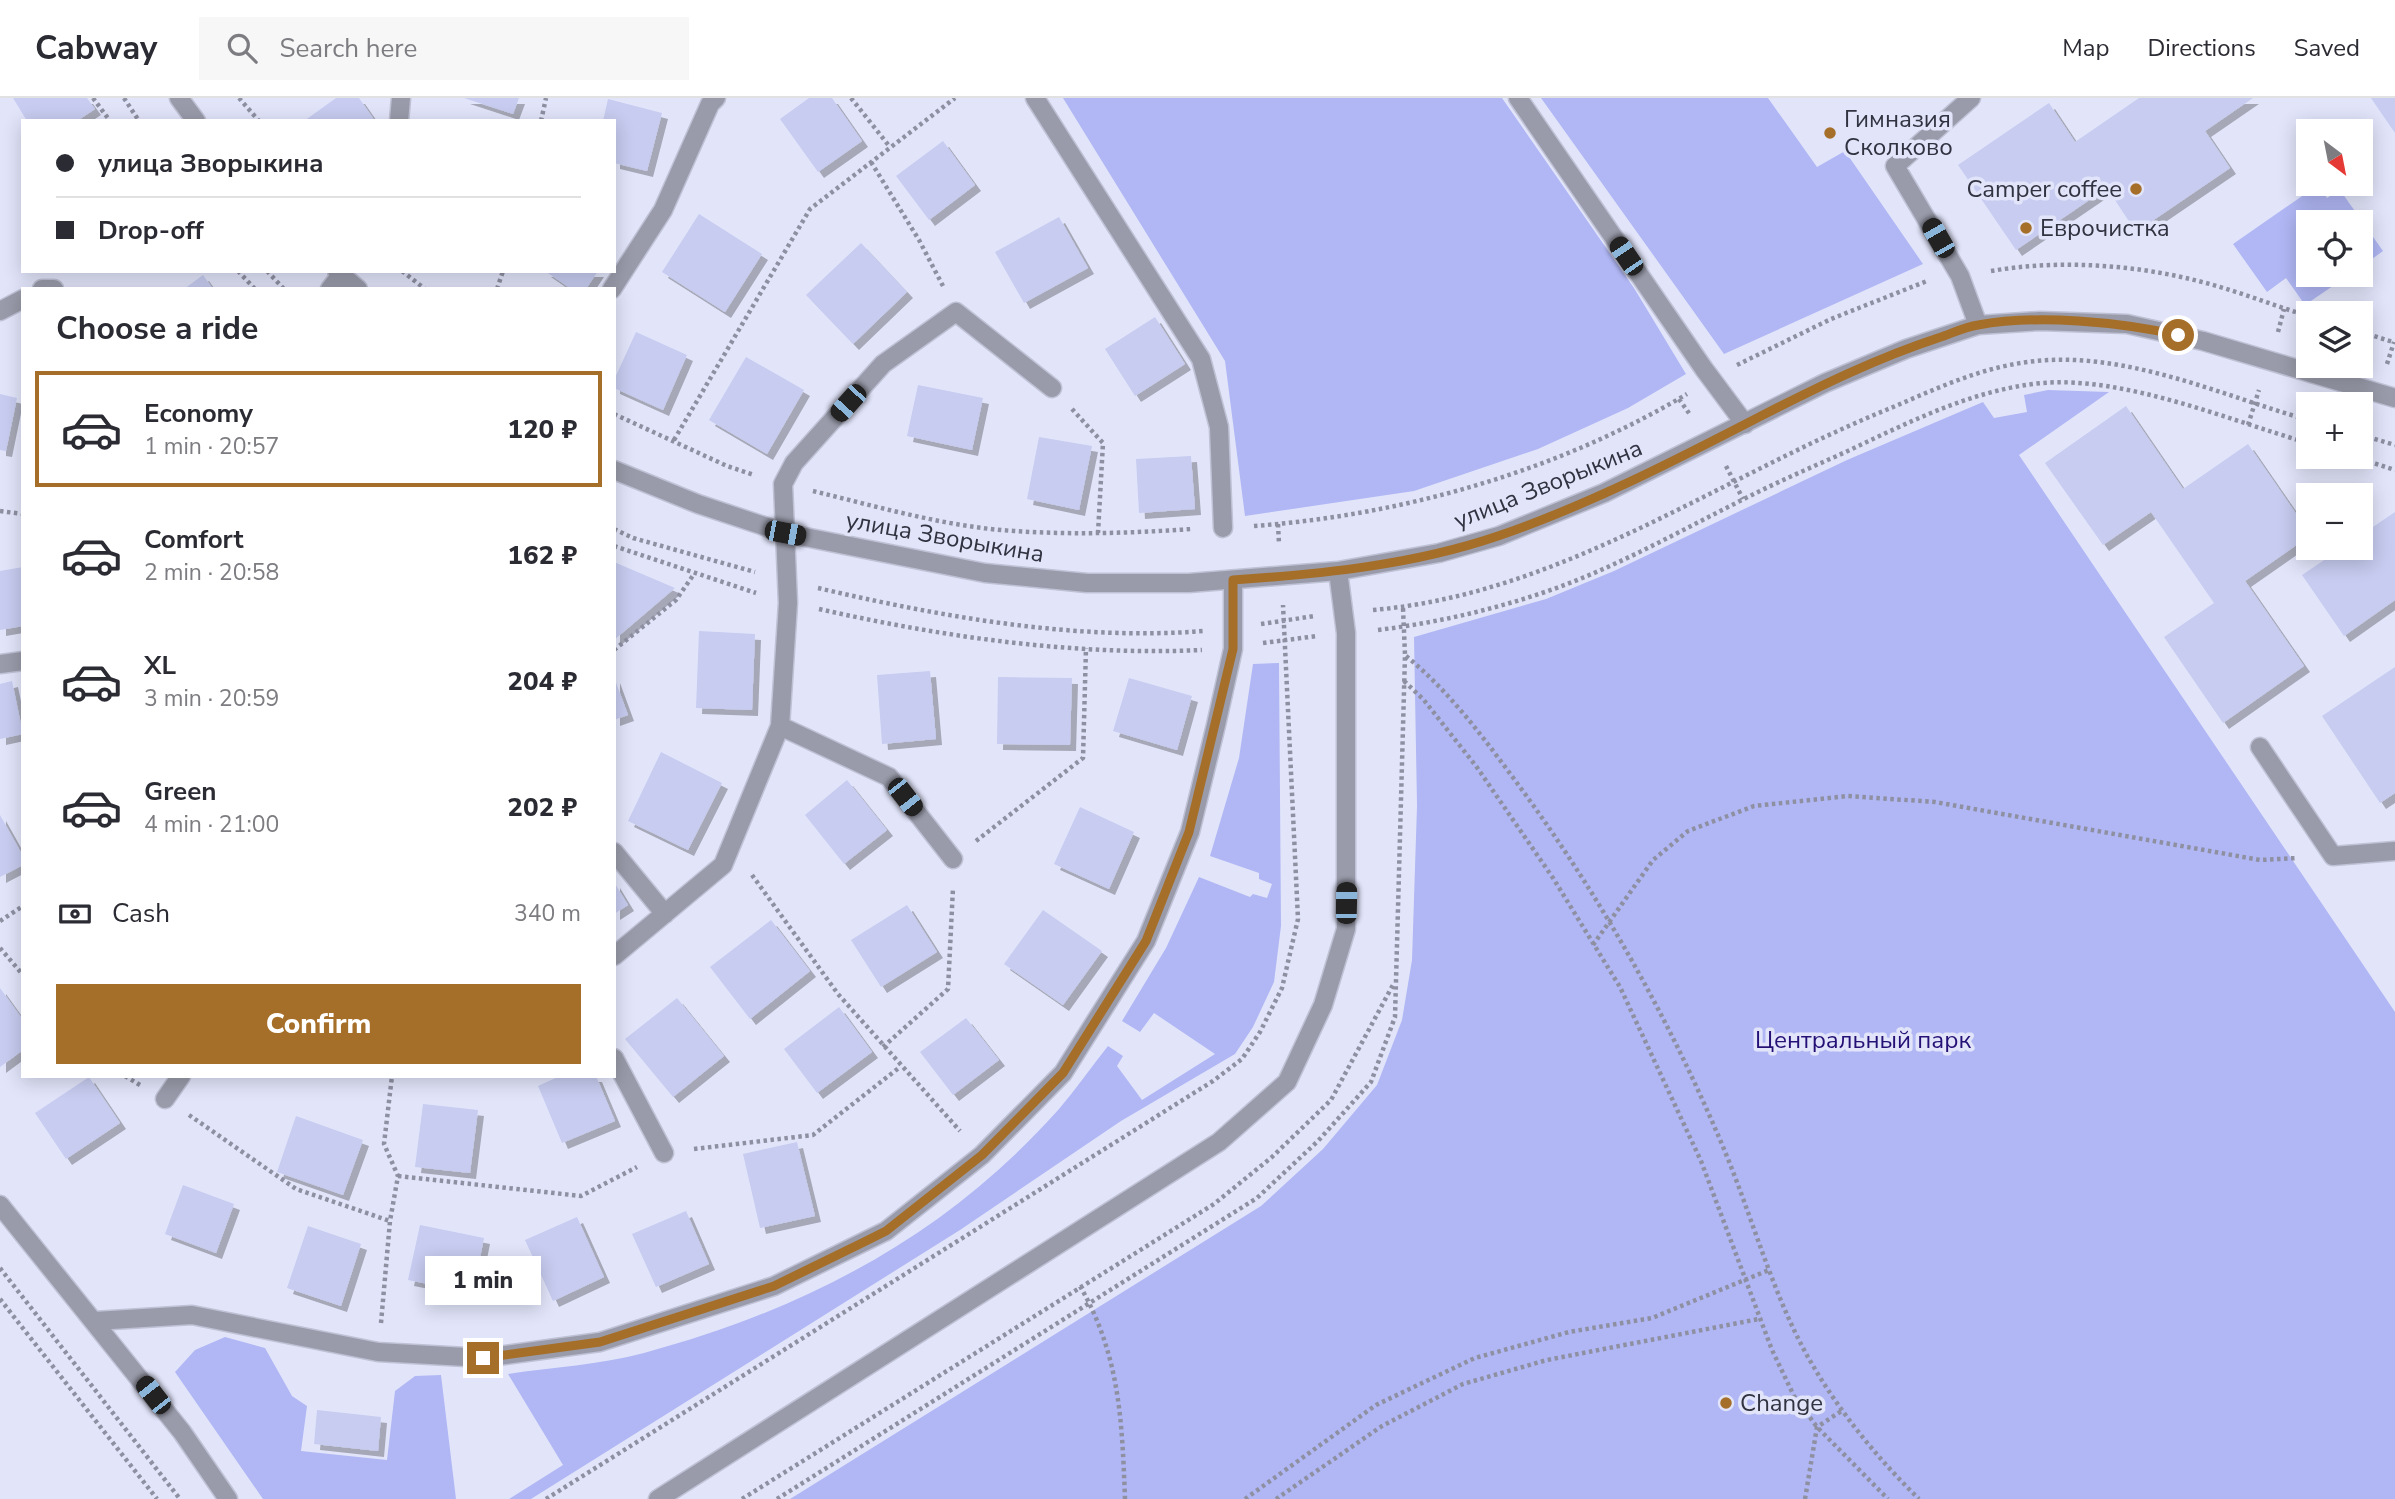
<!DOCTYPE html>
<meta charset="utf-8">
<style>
body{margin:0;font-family:"Nunito Sans",sans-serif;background:#f7f7f7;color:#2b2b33;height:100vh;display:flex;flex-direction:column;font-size:26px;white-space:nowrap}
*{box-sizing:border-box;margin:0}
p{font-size:23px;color:#7c7c81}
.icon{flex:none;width:38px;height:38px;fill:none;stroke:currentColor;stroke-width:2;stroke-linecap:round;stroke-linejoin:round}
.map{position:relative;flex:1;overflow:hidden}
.panel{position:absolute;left:21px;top:189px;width:595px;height:791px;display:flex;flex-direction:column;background:#fff;border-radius:0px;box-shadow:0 4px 18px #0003}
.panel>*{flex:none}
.banner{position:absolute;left:21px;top:21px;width:595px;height:154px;border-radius:0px;box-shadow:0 4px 18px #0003;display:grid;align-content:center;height:154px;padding:0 35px;background:#fff}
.needle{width:46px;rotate:148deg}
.fabs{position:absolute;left:2296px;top:21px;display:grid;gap:14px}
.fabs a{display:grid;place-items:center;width:77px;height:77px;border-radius:0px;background:#fff;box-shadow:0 4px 18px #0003;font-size:35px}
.end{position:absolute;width:32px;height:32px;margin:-16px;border:9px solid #a56f29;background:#fff;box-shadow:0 0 0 4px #fff}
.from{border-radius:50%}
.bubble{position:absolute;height:49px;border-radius:0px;background:#fff;box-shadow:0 4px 18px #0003;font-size:23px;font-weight:800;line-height:49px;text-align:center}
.car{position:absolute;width:21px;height:42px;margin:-21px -10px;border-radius:9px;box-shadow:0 0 5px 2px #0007;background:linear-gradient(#222 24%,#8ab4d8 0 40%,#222 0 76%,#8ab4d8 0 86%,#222 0)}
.banner b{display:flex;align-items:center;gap:24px;height:66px;font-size:26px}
.banner b+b{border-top:2px solid #e1e1e2}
.banner i{width:18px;height:18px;background:#2b2b33}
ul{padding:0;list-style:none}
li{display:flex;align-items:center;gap:21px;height:116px;margin:0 14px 10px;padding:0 21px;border:4px solid transparent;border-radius:0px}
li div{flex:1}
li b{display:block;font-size:26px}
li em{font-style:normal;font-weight:800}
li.on{border-color:#a56f29}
li>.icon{width:63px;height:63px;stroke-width:1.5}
h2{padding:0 35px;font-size:32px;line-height:84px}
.pay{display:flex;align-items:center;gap:18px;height:77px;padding:0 35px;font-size:26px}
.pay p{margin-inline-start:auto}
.action{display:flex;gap:14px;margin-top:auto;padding:14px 35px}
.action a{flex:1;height:80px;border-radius:0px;background:#a56f29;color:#fff;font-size:28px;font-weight:800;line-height:80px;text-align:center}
header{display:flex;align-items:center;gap:42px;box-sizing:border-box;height:98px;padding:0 35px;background:#fff;border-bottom:2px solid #e1e1e2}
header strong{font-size:33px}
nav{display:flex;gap:38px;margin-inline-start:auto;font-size:24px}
.search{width:490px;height:63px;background:#f7f7f7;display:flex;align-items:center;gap:18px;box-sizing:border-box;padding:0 24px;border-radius:0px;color:#7c7c81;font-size:26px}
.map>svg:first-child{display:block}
</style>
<header>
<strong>Cabway</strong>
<div class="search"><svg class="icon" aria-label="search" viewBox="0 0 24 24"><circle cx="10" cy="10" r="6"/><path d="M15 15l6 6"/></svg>Search here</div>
<nav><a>Map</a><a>Directions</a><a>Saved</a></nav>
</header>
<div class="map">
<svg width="2395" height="1401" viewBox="0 0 2395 1401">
<defs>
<filter id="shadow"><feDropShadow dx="6" dy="6" stdDeviation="0" flood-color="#0004"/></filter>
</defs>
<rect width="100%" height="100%" fill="#e2e5fa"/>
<path fill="#b0b7f4" d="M1063,0h439l132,190 52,86 -58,34 -90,41 -124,42 -169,25 -20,-155z
M1541,0h227l49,69 28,-16 78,113 -199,90z
M2318,87l9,13 13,-8 43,61 -22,16v-45h-53v53h41l-44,30 -19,-27 -19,14 -34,-48z
M2048,292l61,2 -90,63 376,557v487h-1605l471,-293 62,-57 54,-64 25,-65 10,-60 5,-154 -3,-169 132,-38 68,-28 233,-111 136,-58 11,16 33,-6 -3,-17z
M1279,565l2,263 -7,56 -21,45 -18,27 -114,67 -161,109 -429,269h-22l54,-34 -55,-91c44,-7 92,-9 136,-21 162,-44 302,-117 415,-244 17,-20 32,-42 49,-63l15,10 -6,10 25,34 73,-46 -61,-41 -14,19 -18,-11 44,-73 33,-71 51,20 3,-3 14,4 5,-14 -13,-5v-6l-49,-17 29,-98 14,-94z
M225,1239l40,11 27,48 15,10 -6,45 86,9 8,-69 20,-15 26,-1 15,124h-193l-88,-127 20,-22z"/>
<path fill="#c7ccf0" filter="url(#shadow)" d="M13,0h74l8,11 -18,12h-50z
M336,0h23l16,23h-71z
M464,0h55l-6,16z
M809,0h23l30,43 -44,31 -38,-53z
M2139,0h114l-48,33 25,37 -94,64 -29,-44 -91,62 -58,-85 91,-62 26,39z
M2371,0h24v35l-20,-29z
M608,1l54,14 -15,58 -33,-8v-42h-11z
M943,43l32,44 -46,35 -33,-44z
M699,116l63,40 -37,58 -63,-40z
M1059,119l29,51 -64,35 -29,-51z
M861,145l46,49 -54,52 -47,-49z
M545,173h53l-12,18h-15z
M203,177l10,14h-29z
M1155,219l30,47 -50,32 -30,-47z
M636,234l51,23 -24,55 -49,-22v-8z
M746,259l58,33 -37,64 -58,-34z
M918,287l65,13 -11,52 -65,-14z
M0,296l17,4 -11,53 -6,-1z
M2126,308l57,83 65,-45 60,87v6l-63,44 59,85 -81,57 -59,-86 50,-34 -63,-91 -48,33 -58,-82z
M1039,339l53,9 -13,64 -52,-11z
M1191,358l4,53 -56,4 -3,-54z
M2395,414v88l-51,36 -42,-61 40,-27h19v-13z
M614,464l61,26 -61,52z
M23,469v59l-23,4v-59z
M699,533l56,3 -3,76 -56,-2z
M2395,569v126l-15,10 -58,-87z
M930,573l6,68 -54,5 -5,-69z
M614,579l14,38 -14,5z
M998,579l74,1 -2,67 -73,-1z
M1129,580l63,18 -15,54 -64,-19z
M12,583l11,53 -23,5v-55z
M661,654l61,31 -34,67 -60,-29z
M847,682l40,50 -43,34 -39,-49z
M1080,709l54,25 -25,57 -55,-25z
M0,717l23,41v9l-23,12z
M614,784l14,23 -14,9z
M907,807l30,47 -56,35 -30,-47z
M1043,812l59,41 -39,54 -59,-41z
M771,822l39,51 -60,48 -40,-52z
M0,890l23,32v30l-23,17z
M677,900l47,58 -51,41 -48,-58z
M839,909l33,45 -55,41 -33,-44z
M966,920l33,42 -46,35 -33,-43z
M560,978h36l19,45 -53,22 -24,-57z
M89,979l31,46 -54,36 -31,-46z
M423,1006l55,6 -8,63 -55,-6z
M296,1018l67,24 -20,55 -66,-23z
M797,1044l18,74 -55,12 -17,-74z
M183,1087l51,19 -18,49 -51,-19z
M686,1113l23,53 -53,23 -24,-53z
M577,1119l27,60 -51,24 -28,-61z
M420,1127l64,13 -11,55 -65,-13z
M308,1128l53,18 -20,62 -54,-18z
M317,1312l64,7 -3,34 -64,-7z"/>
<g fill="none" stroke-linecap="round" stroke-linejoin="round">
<defs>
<path id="service" d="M1035,0l166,261 18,68 4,101
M1518,0l186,271 41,55
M1971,0l-76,68 65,110 18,49
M399,23l2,-23
M42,191h12
M330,191l14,-18
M612,191l51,-79 47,-106 6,-6
M0,213l23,-12
M0,566l23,-3
M780,628l109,51 64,82
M2260,649l73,109 62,-5
M614,754l51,62
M614,858l109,-91 57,-139 8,-123 -5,-119 11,-21 89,-99 73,-52 96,76
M614,960l50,95
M165,1001l16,-23
M95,1223l97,-6 186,37 105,6 117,-16 174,-56 112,-55 96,-76 81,-82 83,-132 44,-109 26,-107 17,-76v-69"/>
<path id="minor" d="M179,0l17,23
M337,173l21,18
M614,372l84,34 87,29 200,40 102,10h102l149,-12 101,-18 60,-17 105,-43 221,-110 81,-34 72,-24 62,-4 87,3 76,17 192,57
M0,1107l182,227 46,67
M658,1401l561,-357 68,-60 36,-77 23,-76v-296l-8,-62"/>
</defs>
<use href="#service" stroke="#bfc1d5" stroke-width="21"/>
<use href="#minor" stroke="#bfc1d5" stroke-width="21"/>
<path stroke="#8e90a2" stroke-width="4.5" stroke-dasharray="3.5 3.5" stroke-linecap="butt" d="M93,0l17,23
M124,0l15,23
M239,0l20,23
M851,0l39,49
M541,23l5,-23
M871,64l48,78 24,46
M238,173l17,18
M267,173l17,18
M402,173l23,18
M1991,173c64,-11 136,-7 199,8 40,9 79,25 118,37
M497,191l6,-18
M2278,234l6,-23
M2361,234l32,10
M2387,266l7,-22
M1737,267l94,-46 96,-38
M1679,301l12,17
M1072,311l31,34 -5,90
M614,316l113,52 27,9
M2248,327l11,-35
M2361,337l34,10
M674,342l136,-231 145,-111
M2361,354l9,-29
M2355,359l40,13
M1726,368l17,33
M813,393c66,16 134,36 201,40 60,4 119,2 178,-2
M0,413l23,3
M1278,426l1,20
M1254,428c149,-11 304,-55 433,-132
M614,431l19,9 122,34
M614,448l142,47
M818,490c125,29 257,53 386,43
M819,511c125,28 255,47 383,41
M1373,512c187,-16 344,-131 513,-200 43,-18 88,-40 135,-47 97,-16 196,31 287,57
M1261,526l54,-8
M1378,532c56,-7 110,-19 164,-37 69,-23 132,-59 196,-91 33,-17 67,-32 101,-47 65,-30 130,-65 203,-72 82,-7 187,37 266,60
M1263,545l54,-7
M614,552l62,-50 18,-26
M1406,558c44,36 77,81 111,127 82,111 150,232 204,359 29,68 48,141 82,206 30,56 71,107 116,151
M1404,583l19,18 53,67 77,112 67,109 81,174 71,189 22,46 23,31 71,72
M976,743l107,-83 3,-110
M752,777l86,119 122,137
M0,823l23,-15
M1593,847l60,-85 35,-29 66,-25 94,-10 87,6 325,58 37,-2
M0,850l23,27
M883,949l65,-58 5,-101
M125,978l15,9
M189,1017l107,74 94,32
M694,1051l119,-14 87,-68
M398,1078l183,20 56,-29
M0,1170l180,231
M1080,1188c40,70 42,135 45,213
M0,1201l157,200
M381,1225l9,-102 8,-45 -14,-32 8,-68
M546,1401l667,-418 29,-22 18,-27 22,-44 16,-69 -15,-314
M742,1401l472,-295 58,-47 59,-57 63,-117
M777,1401l480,-301 61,-57 53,-59 24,-65 10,-362 -2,-47
M1245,1401l131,-94 99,-47 94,-26 83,-14 117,-48
M1276,1401l106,-73 81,-42 84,-24 212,-41
M1805,1401l12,-72 26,-17"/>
<use href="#service" stroke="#999baa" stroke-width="18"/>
<use href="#minor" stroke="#999baa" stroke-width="18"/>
</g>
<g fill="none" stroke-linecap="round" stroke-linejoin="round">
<path stroke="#a56f29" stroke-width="9" d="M483,1260l117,-16 174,-56 90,-44 22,-11 96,-76 81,-82 83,-132 43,-109 44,-183v-69c89,-6 180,-15 265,-44 91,-31 180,-77 265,-121 57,-29 114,-57 175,-77 13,-4 26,-11 40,-13 60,-11 141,-3 200,10"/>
</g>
<g fill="#a56f29" stroke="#e2e5fa" stroke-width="2.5">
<circle cx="1830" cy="35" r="7"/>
<circle cx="2136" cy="91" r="7"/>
<circle cx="2026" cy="130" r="7"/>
<circle cx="1726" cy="1305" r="7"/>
</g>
<g text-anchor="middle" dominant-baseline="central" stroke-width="7" stroke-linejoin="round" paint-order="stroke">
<g font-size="24" fill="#323341" stroke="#e2e5fa" text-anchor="start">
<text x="1844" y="21">Гимназия<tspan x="1844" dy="28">Сколково</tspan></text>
<text x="2122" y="91" text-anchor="end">Camper coffee</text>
<text x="2040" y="130">Еврочистка</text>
<text x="1740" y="1305">Change</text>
</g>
<g font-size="24" fill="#323341" stroke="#e2e5fa">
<text transform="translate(1548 386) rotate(-22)">улица Зворыкина</text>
<text transform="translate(945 439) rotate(10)">улица Зворыкина</text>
</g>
<g font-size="24" fill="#251076" stroke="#e2e5fa">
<text x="1863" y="942">Центральный парк</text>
</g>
</g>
</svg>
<div class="fabs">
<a><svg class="needle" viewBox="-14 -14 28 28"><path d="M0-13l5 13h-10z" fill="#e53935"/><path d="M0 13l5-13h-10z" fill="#7c7c81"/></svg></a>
<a><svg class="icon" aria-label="locate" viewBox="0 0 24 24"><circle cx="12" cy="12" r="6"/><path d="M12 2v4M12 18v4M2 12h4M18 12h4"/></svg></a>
<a><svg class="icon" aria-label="layers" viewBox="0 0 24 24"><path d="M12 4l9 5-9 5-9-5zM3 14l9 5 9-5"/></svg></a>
<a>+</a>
<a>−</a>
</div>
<i class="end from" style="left:2178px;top:237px"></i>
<i class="end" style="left:483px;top:1260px"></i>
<div class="bubble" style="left:425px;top:1158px;width:116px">1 min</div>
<i class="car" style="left:1938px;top:140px;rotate:330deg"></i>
<i class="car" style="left:1626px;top:158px;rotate:326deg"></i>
<i class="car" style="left:848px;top:305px;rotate:222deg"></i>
<i class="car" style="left:785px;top:435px;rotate:101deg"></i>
<i class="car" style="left:905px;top:699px;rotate:142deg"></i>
<i class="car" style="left:1346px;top:805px;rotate:1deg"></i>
<i class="car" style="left:153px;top:1297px;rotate:322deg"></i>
<div class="banner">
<b><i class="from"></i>улица Зворыкина</b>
<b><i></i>Drop-off</b>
</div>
<section class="panel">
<h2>Choose a ride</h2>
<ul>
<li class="on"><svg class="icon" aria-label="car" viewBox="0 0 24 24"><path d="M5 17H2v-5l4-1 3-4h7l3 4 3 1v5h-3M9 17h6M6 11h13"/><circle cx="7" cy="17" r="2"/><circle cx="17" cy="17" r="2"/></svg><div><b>Economy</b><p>1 min · 20:57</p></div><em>120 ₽</em></li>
<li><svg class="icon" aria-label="car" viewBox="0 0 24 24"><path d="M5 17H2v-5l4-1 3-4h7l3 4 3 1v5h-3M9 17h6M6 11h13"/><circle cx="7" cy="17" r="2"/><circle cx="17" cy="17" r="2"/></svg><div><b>Comfort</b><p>2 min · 20:58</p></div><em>162 ₽</em></li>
<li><svg class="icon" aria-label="car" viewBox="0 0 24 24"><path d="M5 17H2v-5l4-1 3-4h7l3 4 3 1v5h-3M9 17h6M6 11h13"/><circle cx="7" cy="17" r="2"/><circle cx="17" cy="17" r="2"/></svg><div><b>XL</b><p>3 min · 20:59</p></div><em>204 ₽</em></li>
<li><svg class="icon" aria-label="car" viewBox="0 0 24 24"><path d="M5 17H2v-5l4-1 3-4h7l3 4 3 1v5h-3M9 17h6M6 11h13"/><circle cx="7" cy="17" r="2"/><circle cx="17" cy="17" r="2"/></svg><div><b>Green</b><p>4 min · 21:00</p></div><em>202 ₽</em></li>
</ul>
<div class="pay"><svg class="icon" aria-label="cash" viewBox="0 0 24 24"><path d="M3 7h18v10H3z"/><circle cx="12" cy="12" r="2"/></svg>Cash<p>340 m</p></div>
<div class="action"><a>Confirm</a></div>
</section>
</div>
